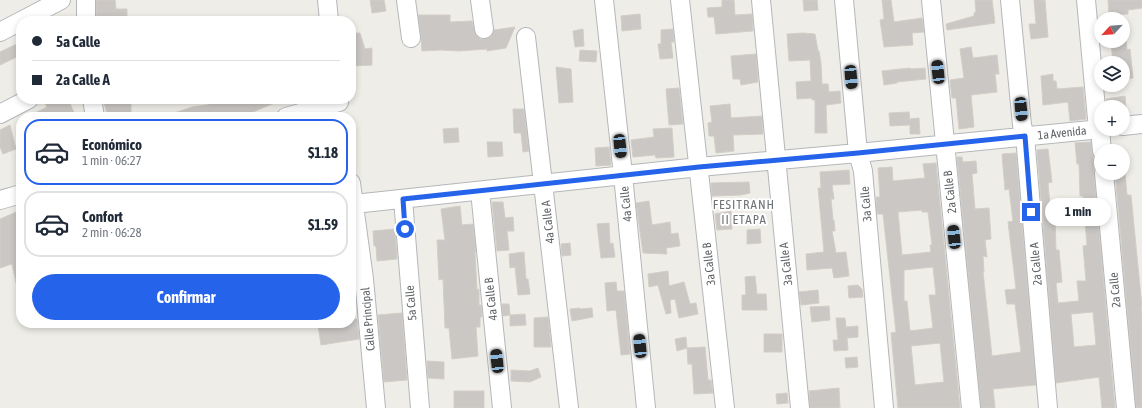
<!DOCTYPE html>
<html lang="es">
<meta charset="utf-8">
<style>
body{margin:0;font-family:"Asap Condensed",sans-serif;background:#f2f2f3;color:#1f2937;height:100vh;display:flex;flex-direction:column;font-size:15px;white-space:nowrap}
*{box-sizing:border-box;margin:0}
p{font-size:13px;color:#747a83}
.icon{flex:none;width:22px;height:22px;fill:none;stroke:currentColor;stroke-width:2;stroke-linecap:round;stroke-linejoin:round}
.map{position:relative;flex:1;overflow:hidden}
.drawer{position:absolute;left:16px;top:112px;width:340px;height:216px;display:flex;flex-direction:column;background:#fff;border-radius:16px;box-shadow:0 2px 6px #0003}
.drawer>*{flex:none}
.top-card{position:absolute;left:16px;top:16px;width:340px;height:88px;border-radius:16px;box-shadow:0 2px 6px #0003;display:grid;align-content:center;height:88px;padding:0 16px;background:#fff}
.needle{width:26px;rotate:244deg}
.tools{position:absolute;left:1094px;top:12px;display:grid;gap:8px}
.tools a{display:grid;place-items:center;width:36px;height:36px;border-radius:50%;background:#fff;box-shadow:0 2px 6px #0003;font-size:20px}
.end{position:absolute;width:18px;height:18px;margin:-9px;border:5px solid #2563eb;background:#fff;box-shadow:0 0 0 2px #fff}
.from{border-radius:50%}
.bubble{position:absolute;height:28px;border-radius:14px;background:#fff;box-shadow:0 2px 6px #0003;font-size:13px;font-weight:700;line-height:28px;text-align:center}
.car{position:absolute;width:12px;height:24px;margin:-12px -6px;border-radius:5px;box-shadow:0 0 3px 1px #0007;background:linear-gradient(#222 24%,#8ab4d8 0 40%,#222 0 76%,#8ab4d8 0 86%,#222 0)}
.top-card b{display:flex;align-items:center;gap:14px;height:38px;font-size:15px}
.top-card b+b{border-top:1px solid #e0e1e3}
.top-card i{width:10px;height:10px;background:#1f2937}
ul{padding:7px 0 0;list-style:none}
li{display:flex;align-items:center;gap:12px;height:66px;margin:0 8px 6px;padding:0 8px;border:2px solid #e0e1e3;border-radius:16px}
li div{flex:1}
li b{display:block;font-size:15px}
li em{font-style:normal;font-weight:700}
li.active{border-color:#2563eb}
li>.icon{width:36px;height:36px;stroke-width:1.5}
.button{display:flex;gap:8px;margin-top:auto;padding:8px 16px}
.button a{flex:1;height:46px;border-radius:24px;background:#2563eb;color:#fff;font-size:16px;font-weight:700;line-height:46px;text-align:center}
.map>svg:first-child{display:block}
</style>
<div class="map">
<svg width="1142" height="408" viewBox="0 0 1142 408">
<rect width="100%" height="100%" fill="#efede7"/>
<path fill="#cac7c4" stroke="#d3cec6" fill-rule="evenodd" d="M96,0h19l1,9h11v12h-31z
M370,0h14l2,11 -14,2z
M722,0h12l1,15 17,-1 1,17 -37,3 -2,-17h-6l-1,-9 15,-1z
M803,0h14l1,10 -14,1z
M882,0h9l3,22 28,-4 2,14 -12,1 1,12 -29,2 -4,-27 4,-1z
M975,0h17l3,23 -48,7 -1,-6 28,-8v-3l2,-1z
M1034,0h11l3,37 -17,2 -2,-15h7z
M1108,0h34v8l-14,2v4l-19,1z
M640,14l1,15 -19,2 -1,-15z
M418,15h32v7l22,-1 4,14 4,4h5l6,-2 3,-7 21,-3 -9,21 -19,3v-2l-28,2 -18,-1 -19,1 -1,-14z
M583,29l1,17 -9,1 -2,-16z
M673,29l1,13h-3l2,16 -13,1 -2,-15h3v-14z
M351,33h9l5,16 7,-1v17l-21,1z
M803,33l12,1 3,17h1l2,12 1,21h6l1,8 11,-1 1,12 -15,2 1,28h-12v-33h-3v-2l-15,1 -1,-17 15,-1 -1,-21 -21,1 -2,-27z
M1111,41h15l1,9 3,-1 3,29 -10,1v-16h-10z
M21,42v13l-21,10v-13z
M971,47l2,11 24,-3 2,19h-4l2,18 -26,3 3,32 -15,2 -3,-31h-4l-2,-18 14,-2 -4,-29z
M580,50l17,1 -1,11 -17,-1z
M756,54l2,28 -17,3 -1,-6h-7l-2,-23z
M556,67l15,2 2,33 -14,1z
M910,68v1l15,-1 1,11 -29,3v1l-13,2 -2,-14z
M1053,74v7h3l1,8 26,-2 3,32 -16,2 -2,-19 -25,3 -2,-29z
M679,88l4,36 -14,1 -3,-36z
M1125,96l1,11h-20v-8z
M43,99h25l8,18h-49l20,-10z
M103,99h28v18h-23z
M226,99h58l-31,13 1,5h-86v-2l24,-8 15,-2z
M730,104l1,14 31,-2 1,18 -30,1 1,16 -18,2 -2,-17h-5l-1,-13 4,-1 -2,-16z
M513,109h11l5,42 -6,1 -2,-19h-7z
M909,112l1,9v-2l9,-1 1,16h-10v-9l-20,1 -1,-13z
M10,125l6,24 -13,5 -3,-7v-17z
M458,128l1,14 -15,1 -1,-14z
M672,128l2,29 -18,1 -1,-3 -22,2 -2,-17 23,-3 -1,-8z
M487,142h15l1,14 -15,1z
M1091,142l1,10 1,5 4,3v5l-3,4v5l21,234h-13l-3,-31 -43,6 -19,-233 11,-1 4,33 -4,1 3,33h4l1,34h3l3,32 -6,1 2,20 21,-2 -2,-20h9l-3,-35 4,-1 -4,-49h-3l-1,-32h-2l-2,-21zM1093,312l3,33 -22,2 -3,-33z
M609,147l2,18 -15,1 -1,-18z
M1016,153l20,232 -43,4 2,19h-14l-24,-251h5l1,5 13,-1 1,12 -5,1 3,35 14,-1 2,31 -6,1 2,17 -4,-1 1,16h-1l9,84 29,-4 -6,-48h-8l-2,-14 11,-1 -8,-67 5,-1 -4,-32 -4,1 -3,-36z
M936,163l24,245h-62l-7,-75 5,-1 -13,-118h-6l-1,-17h4l-2,-29 14,-1 1,14 32,-3 -2,-14zM922,210v2h6l4,33h-2l1,7 -29,3 -4,-43zM933,267l3,28h-7l4,33 -23,3 -3,-30h-3v-31zM940,343l4,39 -29,3 -4,-39z
M849,170l1,14 -18,1 2,14h-3l2,21h1l1,11h-3l4,22 10,-1 3,24 -15,2 -2,-10 -25,2 -1,-16 18,-2 -6,-64h3l-1,-16z
M1115,173h10l2,22h4l11,112h-1l1,16v85h-6z
M749,182l1,11 -9,2 -29,1 -1,-13z
M649,201l3,24 18,-3 1,12 7,-1 2,13 -14,2 1,6 -24,-1 -7,-50z
M492,202h11l2,16 8,-1 1,14h-7l2,19 -12,1z
M460,206l2,19 11,-1 3,28h-1l2,38 2,-1v16h2l1,12h-2v10h-4l2,29 -26,3 -3,-31h-4l-2,-49 -4,1 -2,-40h8l-4,-31z
M21,210v77h-4l-5,-23 -12,4v-49z
M731,211l1,18 -15,1 -2,-16z
M609,223l1,21 3,-1 2,14 -14,1 -4,-34z
M395,229l2,30 -20,2 -1,-15h-2l-1,-15z
M760,229l1,14 -14,1v-14z
M570,243l1,12 -9,1 -1,-12z
M524,252l2,27h2l2,15 -12,1 -3,-28 -5,1 -1,-14z
M668,271l1,15 15,-4 6,22 6,-1 2,11 -19,4 -4,-19 -5,1 1,13 -5,1 -8,-29 -9,2 -1,-13z
M755,276l2,18h9l1,16h-25v-15h4l-1,-18z
M616,282l1,9h7l6,63 -9,1 -5,-45 -9,1 -2,-28z
M858,285l4,4 1,8 -14,1 -1,-12z
M818,290l1,13 -18,2 -2,-13z
M502,304h7l1,11 -7,1z
M829,306l1,14 -18,2 -2,-15z
M580,308v1l12,-1 1,9 -21,4 -2,-12z
M402,313l5,67 -23,2 -6,-67z
M525,314l1,11 -16,1v-11z
M548,317l3,30h-17v-29z
M836,318h9l1,9 12,-1v11l-11,1 1,12 -14,1 -1,-11h5z
M357,319l2,20 -38,6 -3,-20 10,-2h23v-3z
M764,334h18v18h-18z
M686,337l1,11 -10,3 -2,-12z
M705,347l3,33h3l2,13 -19,1 -2,-30h-4l-1,-16z
M857,357l1,10 -12,1 -1,-10z
M427,361l17,1v17l-16,-1z
M538,368l3,9 -11,5 -19,-1v-11l19,1z
M839,388l1,20h-30l-1,-17z
M454,391h30v17h-30z
M787,393l1,10 -11,1 -1,-10z"/>
<g fill="none" stroke-linecap="round" stroke-linejoin="round">
<defs>
<path id="minor" d="M86,0v21
M327,0l2,21
M406,0l5,38
M480,0l4,29
M604,0l19,175 23,233
M680,0l45,408
M761,0l39,408
M844,0l14,153 5,18 21,237
M931,0l40,408
M1010,0l12,125 3,11 23,272
M1086,0l11,119 3,10 2,22
M21,21l40,-21
M0,32l21,-11
M526,37l43,371
M92,99l3,18
M0,114l29,-15
M286,117l53,-15
M1123,126l19,-2
M1104,173l22,235
M351,183l13,96 12,129
M480,191l22,217
M403,199l17,209
M0,200l21,-6
M354,204l345,-37 159,-14 243,-24"/>
</defs>
<use href="#minor" stroke="#b4b7ba" stroke-width="20"/>
<use href="#minor" stroke="#fff" stroke-width="18"/>
</g>
<g fill="none" stroke-linecap="round" stroke-linejoin="round">
<path stroke="#2563eb" stroke-width="5" d="M405,229l-2,-30 296,-32 159,-14 167,-17 6,76"/>
</g>
<g text-anchor="middle" dominant-baseline="central" stroke-width="4" stroke-linejoin="round" paint-order="stroke">
<g font-size="12" fill="#5e6265" stroke="#fff">
<text transform="translate(1062 133) rotate(-6)">1a Avenida</text>
<text transform="translate(950 192) rotate(-96)">2a Calle B</text>
<text transform="translate(626 204) rotate(-96)">4a Calle</text>
<text transform="translate(866 204) rotate(-95)">3a Calle</text>
<text transform="translate(548 222) rotate(-96)">4a Calle A</text>
<text transform="translate(709 264) rotate(-96)">3a Calle B</text>
<text transform="translate(786 264) rotate(-96)">3a Calle A</text>
<text transform="translate(1036 264) rotate(-95)">2a Calle A</text>
<text transform="translate(1115 290) rotate(-95)">2a Calle</text>
<text transform="translate(491 299) rotate(-96)">4a Calle B</text>
<text transform="translate(411 303) rotate(-95)">5a Calle</text>
<text transform="translate(368 319) rotate(-95)">Calle Principal</text>
</g>
<g font-size="13" letter-spacing="1" fill="#707477" stroke="#fff">
<text x="744" y="204">FESITRANH<tspan x="744" dy="15">II ETAPA</tspan></text>
</g>
</g>
</svg>
<div class="tools">
<a><svg class="needle" viewBox="-14 -14 28 28"><path d="M0-13l5 13h-10z" fill="#e53935"/><path d="M0 13l5-13h-10z" fill="#747a83"/></svg></a>
<a><svg class="icon" aria-label="layers" viewBox="0 0 24 24"><path d="M12 4l9 5-9 5-9-5zM3 14l9 5 9-5"/></svg></a>
<a>+</a>
<a>−</a>
</div>
<i class="end from" style="left:405px;top:229px"></i>
<i class="end" style="left:1031px;top:212px"></i>
<div class="bubble" style="left:1045px;top:198px;width:66px">1 min</div>
<i class="car" style="left:938px;top:72px;rotate:354deg"></i>
<i class="car" style="left:851px;top:77px;rotate:175deg"></i>
<i class="car" style="left:1021px;top:109px;rotate:175deg"></i>
<i class="car" style="left:620px;top:146px;rotate:174deg"></i>
<i class="car" style="left:954px;top:237px;rotate:354deg"></i>
<i class="car" style="left:640px;top:346px;rotate:354deg"></i>
<i class="car" style="left:497px;top:361px;rotate:354deg"></i>
<div class="top-card">
<b><i class="from"></i>5a Calle</b>
<b><i></i>2a Calle A</b>
</div>
<section class="drawer">
<ul>
<li class="active"><svg class="icon" aria-label="car" viewBox="0 0 24 24"><path d="M5 17H2v-5l4-1 3-4h7l3 4 3 1v5h-3M9 17h6M6 11h13"/><circle cx="7" cy="17" r="2"/><circle cx="17" cy="17" r="2"/></svg><div><b>Económico</b><p>1 min · 06:27</p></div><em>$1.18</em></li>
<li><svg class="icon" aria-label="car" viewBox="0 0 24 24"><path d="M5 17H2v-5l4-1 3-4h7l3 4 3 1v5h-3M9 17h6M6 11h13"/><circle cx="7" cy="17" r="2"/><circle cx="17" cy="17" r="2"/></svg><div><b>Confort</b><p>2 min · 06:28</p></div><em>$1.59</em></li>
</ul>
<div class="button"><a>Confirmar</a></div>
</section>
</div>
